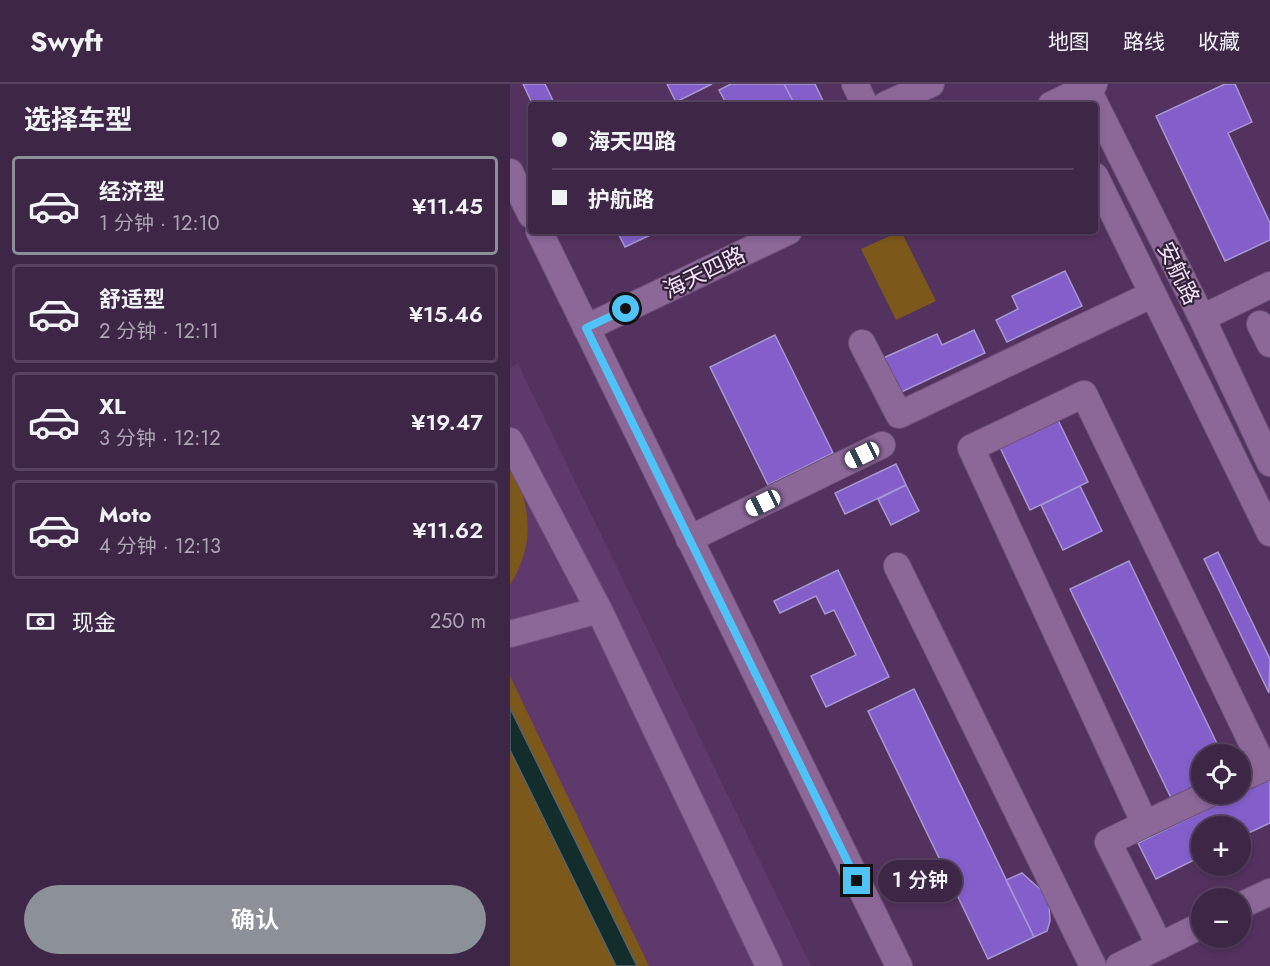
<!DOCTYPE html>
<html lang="zh">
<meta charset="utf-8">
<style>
body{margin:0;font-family:Jost,"Noto Sans SC",sans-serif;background:#452e4e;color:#f1f3f6;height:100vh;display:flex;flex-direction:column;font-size:22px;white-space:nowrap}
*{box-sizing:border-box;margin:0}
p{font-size:20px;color:#ada5b4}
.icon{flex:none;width:33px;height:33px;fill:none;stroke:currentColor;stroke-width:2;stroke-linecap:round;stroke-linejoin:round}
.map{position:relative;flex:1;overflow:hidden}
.side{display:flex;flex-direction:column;background:#3e2647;width:510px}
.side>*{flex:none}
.hud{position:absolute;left:18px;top:18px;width:570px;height:132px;border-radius:6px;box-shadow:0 3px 9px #0003,0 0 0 2px #574360;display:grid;align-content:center;height:132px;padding:0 24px;background:#3e2647}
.fabs{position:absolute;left:681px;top:660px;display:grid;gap:12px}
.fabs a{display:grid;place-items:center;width:60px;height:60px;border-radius:50%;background:#3e2647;box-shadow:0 3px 9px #0003,0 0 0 2px #574360;font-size:30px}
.end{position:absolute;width:27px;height:27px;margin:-14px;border:8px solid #4fc3f7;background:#111;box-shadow:0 0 0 3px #111}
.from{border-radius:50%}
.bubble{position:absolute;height:42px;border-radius:21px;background:#3e2647;box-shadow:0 3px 9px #0003,0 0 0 2px #574360;font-size:20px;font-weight:600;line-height:42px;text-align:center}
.car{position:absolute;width:18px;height:36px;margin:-18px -9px;border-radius:8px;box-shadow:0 0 4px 2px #0007;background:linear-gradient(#fff 24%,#345 0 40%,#fff 0 76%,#345 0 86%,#fff 0)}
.hud b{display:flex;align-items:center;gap:21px;height:57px;font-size:22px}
.hud b+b{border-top:2px solid #574360}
.hud i{width:15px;height:15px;background:#f1f3f6}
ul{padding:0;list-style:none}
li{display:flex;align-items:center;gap:18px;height:99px;margin:0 12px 9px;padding:0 12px;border:3px solid #574360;border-radius:6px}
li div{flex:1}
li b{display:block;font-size:22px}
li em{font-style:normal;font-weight:600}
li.active{border-color:#8c9099}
li>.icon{width:54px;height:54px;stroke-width:1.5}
h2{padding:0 24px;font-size:27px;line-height:72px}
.pay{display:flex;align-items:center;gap:15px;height:66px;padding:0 24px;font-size:22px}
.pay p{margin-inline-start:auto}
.action{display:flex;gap:12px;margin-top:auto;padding:12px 24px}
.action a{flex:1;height:69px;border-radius:36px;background:#8c9099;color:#fff;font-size:24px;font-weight:600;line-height:69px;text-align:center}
header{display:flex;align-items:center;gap:36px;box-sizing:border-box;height:84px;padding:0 30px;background:#3e2647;border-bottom:2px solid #574360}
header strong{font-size:28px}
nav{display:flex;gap:33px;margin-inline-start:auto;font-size:21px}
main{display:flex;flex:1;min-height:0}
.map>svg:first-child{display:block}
</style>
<header>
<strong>Swyft</strong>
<nav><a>地图</a><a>路线</a><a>收藏</a></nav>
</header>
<main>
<section class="side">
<h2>选择车型</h2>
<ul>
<li class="active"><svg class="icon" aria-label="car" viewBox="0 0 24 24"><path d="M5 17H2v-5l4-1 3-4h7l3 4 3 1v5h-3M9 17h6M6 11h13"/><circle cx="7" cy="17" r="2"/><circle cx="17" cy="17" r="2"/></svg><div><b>经济型</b><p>1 分钟 · 12:10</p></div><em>¥11.45</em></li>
<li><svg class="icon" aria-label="car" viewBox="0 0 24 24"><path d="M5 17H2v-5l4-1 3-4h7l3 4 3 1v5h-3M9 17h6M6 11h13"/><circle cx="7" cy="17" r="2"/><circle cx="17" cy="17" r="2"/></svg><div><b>舒适型</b><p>2 分钟 · 12:11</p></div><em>¥15.46</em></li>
<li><svg class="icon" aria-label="car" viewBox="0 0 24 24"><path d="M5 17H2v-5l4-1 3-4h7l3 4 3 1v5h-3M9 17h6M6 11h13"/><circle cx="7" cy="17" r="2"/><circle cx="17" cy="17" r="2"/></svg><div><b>XL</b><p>3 分钟 · 12:12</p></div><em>¥19.47</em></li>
<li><svg class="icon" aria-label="car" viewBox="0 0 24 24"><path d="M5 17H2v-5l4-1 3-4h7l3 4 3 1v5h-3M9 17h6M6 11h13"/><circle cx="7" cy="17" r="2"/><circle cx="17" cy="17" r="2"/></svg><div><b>Moto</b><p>4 分钟 · 12:13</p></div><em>¥11.62</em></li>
</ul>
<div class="pay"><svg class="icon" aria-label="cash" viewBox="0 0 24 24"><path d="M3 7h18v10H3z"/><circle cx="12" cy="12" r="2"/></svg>现金<p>250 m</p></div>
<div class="action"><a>确认</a></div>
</section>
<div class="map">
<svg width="760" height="882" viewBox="0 0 760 882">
<rect width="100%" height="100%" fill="#53325f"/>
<path fill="#5f386c" d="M8,280l293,602h-301v-598z"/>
<path fill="#7c581b" d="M391,147l35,70 -40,19 -35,-71z
M0,377c20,45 27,80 0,124z
M0,592l139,290h-139z"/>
<path fill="#132d2d" stroke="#57636b" stroke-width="1.5" d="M0,624l127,258h-21l-106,-216z"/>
<path fill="#845fcb" stroke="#a797d2" stroke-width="1.5" d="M13,0h22l10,21h-22z
M157,0h45l-36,18z
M221,0h53l11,21h-68l-8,-15z
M274,0h31l10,21h-30z
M715,0h10l17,38 -24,11 42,90v17l-45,21 -69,-145z
M107,147h42l-34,16z
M555,187l17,35 -75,36 -11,-22 22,-11 -6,-13z
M464,246l11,23 -88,41 -16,-35 56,-25 5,11z
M265,251l58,118 -65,32 -58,-118z
M545,330l33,68 -58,28 -33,-69z
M386,380l10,21 -61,29 -10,-21z
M396,401l13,26 -28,14 -13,-26z
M570,402l22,45 -39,19 -22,-45z
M708,468l52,107 -1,34 -65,-134z
M619,477l93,193h-20v32l-30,14 -102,-211z
M328,486l51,107 -63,30 -15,-31 45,-21 -22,-45 -9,4 -9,-18 -36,17 -6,-12z
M404,605l120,248 -46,22 -120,-248z
M760,695v44l-30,14v-11h-38v30l-46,23 -18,-36z
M512,789l19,17 8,14 1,17 -3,10 -13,6 -28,-57z"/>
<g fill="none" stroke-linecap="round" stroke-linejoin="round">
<defs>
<path id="minor" d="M345,0l10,21
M575,0l117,234 68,145
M375,21l46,-21
M541,21l43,-21
M0,88l21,43
M585,92l175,357
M29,147l360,735
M692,234l68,-33
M750,240l10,20
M76,244l203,-97
M352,259l37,72 254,-121
M0,357l89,169 170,356
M179,455l193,-94
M387,482l196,400
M0,550l89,-24
M730,695l24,-11
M635,740l64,-30
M730,822l30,-14
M650,862l-52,-104 37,-18 -174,-376 113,-54 180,374 6,-3
M609,882l83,-41"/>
</defs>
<use href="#minor" stroke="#6d5177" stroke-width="28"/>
<use href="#minor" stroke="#8c6899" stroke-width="26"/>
</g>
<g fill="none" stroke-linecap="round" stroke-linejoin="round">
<path stroke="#4fc3f7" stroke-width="8" d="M116,225l-40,19 271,553"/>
</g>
<g text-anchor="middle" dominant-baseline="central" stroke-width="4.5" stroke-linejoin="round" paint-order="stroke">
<g font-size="22" fill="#f6e2fd" stroke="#312136">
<text transform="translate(194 188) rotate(-26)">海天四路</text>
<text transform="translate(669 189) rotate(64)">安航路</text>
</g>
</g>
</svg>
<div class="fabs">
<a><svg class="icon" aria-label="locate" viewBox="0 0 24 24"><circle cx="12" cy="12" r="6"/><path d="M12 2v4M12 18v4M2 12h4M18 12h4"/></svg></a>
<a>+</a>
<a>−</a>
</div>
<i class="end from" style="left:116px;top:225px"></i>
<i class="end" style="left:347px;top:797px"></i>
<div class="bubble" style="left:368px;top:776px;width:84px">1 分钟</div>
<i class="car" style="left:352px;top:371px;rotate:244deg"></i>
<i class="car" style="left:253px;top:419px;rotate:244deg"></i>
<div class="hud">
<b><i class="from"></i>海天四路</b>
<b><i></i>护航路</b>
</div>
</div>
</main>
